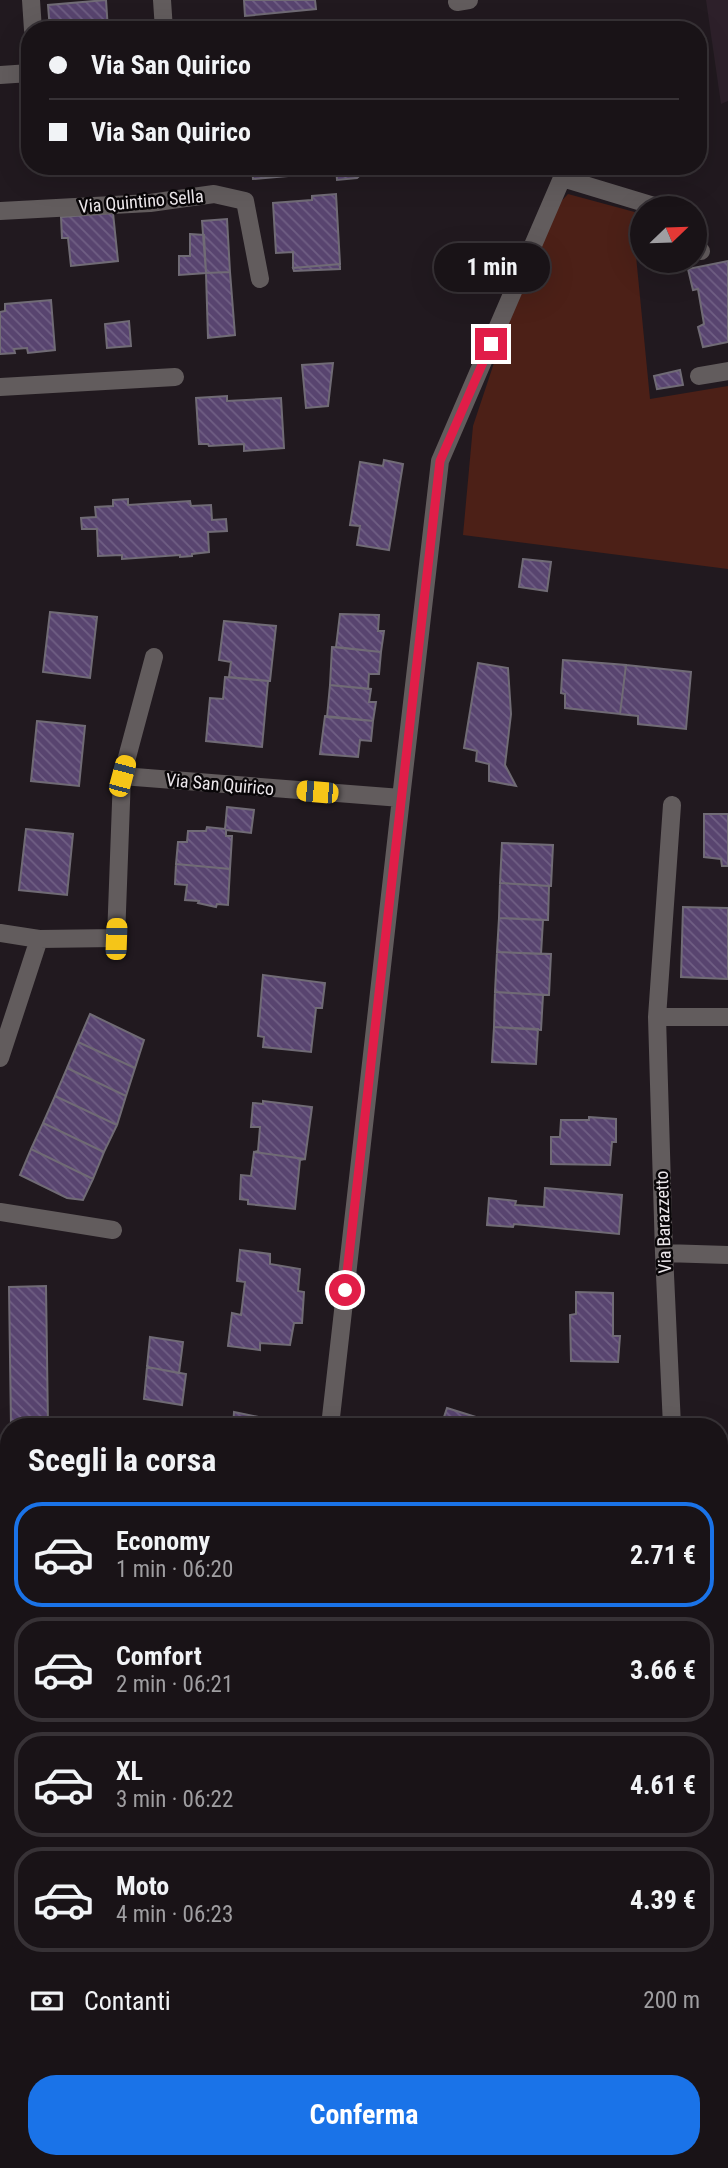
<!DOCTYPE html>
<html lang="it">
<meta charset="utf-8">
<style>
body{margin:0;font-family:"Roboto Condensed",sans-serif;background:#221c20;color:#f1f3f6;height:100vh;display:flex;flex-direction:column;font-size:26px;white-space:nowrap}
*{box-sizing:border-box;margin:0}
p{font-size:23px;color:#9f9ea1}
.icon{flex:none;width:38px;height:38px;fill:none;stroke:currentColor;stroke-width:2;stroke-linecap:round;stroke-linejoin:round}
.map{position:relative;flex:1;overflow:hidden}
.side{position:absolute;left:0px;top:1418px;width:728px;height:751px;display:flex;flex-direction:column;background:#191317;border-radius:28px 28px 0 0;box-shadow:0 7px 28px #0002,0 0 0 2px #373236}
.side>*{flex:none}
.banner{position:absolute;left:21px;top:21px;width:686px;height:154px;border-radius:28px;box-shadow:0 7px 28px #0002,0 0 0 2px #373236;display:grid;align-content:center;height:154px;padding:0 28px;background:#191317}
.needle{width:46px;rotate:67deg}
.buttons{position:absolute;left:630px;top:196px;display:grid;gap:14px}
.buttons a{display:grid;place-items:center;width:77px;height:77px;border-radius:50%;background:#191317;box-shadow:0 7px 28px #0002,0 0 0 2px #373236;font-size:35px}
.end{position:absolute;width:32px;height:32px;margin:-16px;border:9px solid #e11d48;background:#fff;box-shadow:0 0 0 4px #fff}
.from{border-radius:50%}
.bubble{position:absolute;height:49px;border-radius:24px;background:#191317;box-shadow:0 7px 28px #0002,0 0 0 2px #373236;font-size:23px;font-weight:700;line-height:49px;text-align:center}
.car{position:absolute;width:21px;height:42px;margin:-21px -10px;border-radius:9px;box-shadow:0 0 5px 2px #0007;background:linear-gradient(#f5c518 24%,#345 0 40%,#f5c518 0 76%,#345 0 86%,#f5c518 0)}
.banner b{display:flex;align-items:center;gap:24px;height:66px;font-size:26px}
.banner b+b{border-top:2px solid #373236}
.banner i{width:18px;height:18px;background:#f1f3f6}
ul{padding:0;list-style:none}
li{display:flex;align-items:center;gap:21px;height:105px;margin:0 14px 10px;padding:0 14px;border:4px solid #373236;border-radius:28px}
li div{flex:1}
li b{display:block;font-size:26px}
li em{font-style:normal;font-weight:700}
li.on{border-color:#1a73e8}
li>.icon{width:63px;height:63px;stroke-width:1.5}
h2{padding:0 28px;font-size:32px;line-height:84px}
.pay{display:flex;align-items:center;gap:18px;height:77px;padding:0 28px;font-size:26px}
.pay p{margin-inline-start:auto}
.button{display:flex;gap:14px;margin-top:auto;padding:14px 28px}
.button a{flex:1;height:80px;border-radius:28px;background:#1a73e8;color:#fff;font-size:28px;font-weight:700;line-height:80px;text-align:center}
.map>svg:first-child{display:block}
</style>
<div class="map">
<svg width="728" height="2168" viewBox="0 0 728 2168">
<defs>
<pattern id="park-crowns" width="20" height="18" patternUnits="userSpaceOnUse" patternTransform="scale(1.75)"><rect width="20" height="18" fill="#4c2017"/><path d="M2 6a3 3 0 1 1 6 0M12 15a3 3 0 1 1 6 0" fill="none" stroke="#664039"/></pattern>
<pattern id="building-back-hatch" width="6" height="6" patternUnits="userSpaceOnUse" patternTransform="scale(1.75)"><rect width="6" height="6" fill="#58446f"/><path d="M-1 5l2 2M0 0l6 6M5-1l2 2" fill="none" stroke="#705f84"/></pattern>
</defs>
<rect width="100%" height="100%" fill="#21191f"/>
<path fill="#2d202a" d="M706,0h22v101l-7,3z"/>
<path fill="#4c2017" d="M568,194l74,20v30l-6,12 14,143 78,-13v183l-265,-34 10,-109 45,-135 33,-79z"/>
<path fill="url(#park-crowns)" d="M401,2160h142l31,8h-171z"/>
<path fill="url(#building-back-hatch)" stroke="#706b75" stroke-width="2" d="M106,0l2,30h-58l-2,-25z
M244,0h71l1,9 -71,7z
M452,21l1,9h-54l-1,-3z
M252,166h57l1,8 -57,5z
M336,166h34l-13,12 -20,2z
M336,194l4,70 -47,4v-16l-17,1 -3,-50 39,-3v-4z
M113,213l5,48 -47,5 -3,-28h-6l-1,-21z
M227,219l3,53 -24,1 -4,-52z
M190,234l14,1 2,38 -27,2v-19h11z
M728,261v81l-25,5 -5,-20 6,-3 -6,-35 -5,1 -5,-21z
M340,264v5l-46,2 -1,-3z
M230,272l5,63 -27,3 -2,-65z
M51,300l4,50 -27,3 -1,-5 -13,1 1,4 -15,1v-42l5,-1v-7z
M129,321l2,25 -24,2 -2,-24z
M333,363l-5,43 -22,2 -4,-43z
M680,370l3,15 -26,4 -3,-13z
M227,396v5l54,-3 3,50 -40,3v-7l-35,2 -1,-2h-9l-3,-46z
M384,460l19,4 -14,86 -32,-5 3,-19 -10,-1 10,-63 23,4z
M128,499v6l62,-4 1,5 20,-1 1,15 14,-1 1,12 -19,1 1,20 -17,2v2l-12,1v-2l-58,4v-4l-24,1 -1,-27h-15l-1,-11 15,-1 -1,-10 18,-1v-6z
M523,559l28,3 -4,29 -28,-4z
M50,612l47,5 -7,61 -47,-6z
M340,614l39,1 -1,16h6l-3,21 -45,-5z
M224,621l52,5 -6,55 -41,-4 2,-15 -12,-2z
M332,647l49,5 -2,22h-10l-1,15 -38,-4z
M563,660l63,5 -6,49 -55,-6v-14l-4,-1z
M478,663l30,5 3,46 -6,51 11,21 -27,-5v-17l-13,-3 1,-10 -13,-3z
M626,665l65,7 -5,57 -48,-5v-8l-18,-2z
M225,677l43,4 -6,66 -56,-6 4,-43 13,1z
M330,685l41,4 -2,13h7l-3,19 -46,-4z
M325,716l48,5 -2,20 -11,-1 -2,17 -38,-3z
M37,721l48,5 -6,60 -48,-5z
M227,807l27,3 -3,23 -25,-3v6h6l-2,33 -54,-5 2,-22h9l1,-11h18l1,-4 18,2z
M704,814h24v52h-6l-1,-7 -17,-2z
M26,829l47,5 -6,61 -48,-5z
M502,843l51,2 -2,41 -51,-3z
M176,864l54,5 -2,36 -11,-1 -1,3 -18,-4 1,-2 -14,-1 2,-15 -12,-1z
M500,883l49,3 -1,34 -49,-2z
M683,907l45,1v71l-47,-2z
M499,918l44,2 -2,34 -44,-2z
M497,952l54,2 -2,41 -54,-3z
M263,975l62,8 -3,25h-6l-5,44 -48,-5 1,-10 -6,-1z
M495,992l48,3 -2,35 -47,-3z
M90,1014l54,26 -9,28 -57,-26z
M494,1027l44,2 -2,35 -44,-2z
M78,1042l57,26 -9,28 -59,-28z
M67,1068l59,28 -9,29 -62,-29z
M55,1096l62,29 -13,27 -61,-29z
M263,1101l49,6 -7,52 -51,-7 4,-1 2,-24h-9l2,-24 10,1z
M589,1117l27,2v23h-4l-2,23 -59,-1v-27h9l1,-17h28z
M43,1123l61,29 -11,27 -62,-30z
M31,1149l62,30 -10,21 -16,-2 -47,-23z
M254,1152l51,7 -5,1 -5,49 -47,-5v-4l-8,-1 1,-24 10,1z
M545,1188l77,7 -3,39 -105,-10 -1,3 -26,-2 2,-27 27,3 -1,4 29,2z
M240,1250l30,4v10l30,5 -2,22 6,1 -2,31h-8l-4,22 -30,-2v7l-32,-4 4,-33 9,2 4,-33 -8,-1z
M46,1286l2,140h-37l-2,-139z
M576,1292l37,1v43h7l-2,26 -47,-1 -1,-46 6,-1z
M150,1337l33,5 -4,31 -32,-6z
M147,1367l39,7 -4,31 -38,-6z
M447,1408l48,15 -1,3h-53z
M234,1412l34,7 35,7h-70z
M719,1721l9,18v20l-9,5z
M0,1781l9,1v73l-9,-1z
M728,1790v30l-9,1v-28z
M9,1979v40l-9,1v-40z
M9,2114v27l-9,1v-27z
M728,2120v48h-8l-2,-3z
M33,2160h33l1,8h-33z
M207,2160h61l2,8h-62z
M643,2160h62l-2,8h-32z"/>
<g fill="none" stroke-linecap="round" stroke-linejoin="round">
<path stroke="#625c5d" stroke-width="12" d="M612,2168l2,-8"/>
<path stroke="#625c5d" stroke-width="18" d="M31,0l2,30
M162,0l2,30
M457,2l12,-2
M0,75l30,-2
M0,211l150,-8 64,-9 31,7 15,78
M695,244l6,7
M699,376l29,-5
M0,387l175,-10
M122,776l279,22 -71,628
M401,798l39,-337 122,-283 99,30
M0,933l39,6
M657,1017l15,-212
M0,1058l39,-119 77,-1 6,-162 32,-119
M0,1212l113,18
M664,1253l64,2
M672,1426l-8,-173 -7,-236h71
M0,1501h9
M0,1947l9,-4
M355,2160l2,8"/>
</g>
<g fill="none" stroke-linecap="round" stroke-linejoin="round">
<path stroke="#e11d48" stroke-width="9" d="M345,1290l95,-829 51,-117"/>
</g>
<g text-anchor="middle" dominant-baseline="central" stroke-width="5" stroke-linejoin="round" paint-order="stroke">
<g font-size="18" fill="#ece7eb" stroke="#090608">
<text transform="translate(141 201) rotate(-5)">Via Quintino Sella</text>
<text transform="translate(220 784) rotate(5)">Via San Quirico</text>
<text transform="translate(663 1222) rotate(-92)">Via Barazzetto</text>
</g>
</g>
</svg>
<div class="buttons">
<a><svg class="needle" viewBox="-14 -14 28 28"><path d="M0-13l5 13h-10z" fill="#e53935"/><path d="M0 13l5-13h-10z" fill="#9f9ea1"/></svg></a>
</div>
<i class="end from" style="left:345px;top:1290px"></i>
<i class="end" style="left:491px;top:344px"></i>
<div class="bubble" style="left:434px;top:243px;width:116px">1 min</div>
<i class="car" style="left:122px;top:776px;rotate:15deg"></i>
<i class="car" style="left:317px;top:792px;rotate:275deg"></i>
<i class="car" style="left:116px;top:939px;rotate:2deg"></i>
<div class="banner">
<b><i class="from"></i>Via San Quirico</b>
<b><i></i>Via San Quirico</b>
</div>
<section class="side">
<h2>Scegli la corsa</h2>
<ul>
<li class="on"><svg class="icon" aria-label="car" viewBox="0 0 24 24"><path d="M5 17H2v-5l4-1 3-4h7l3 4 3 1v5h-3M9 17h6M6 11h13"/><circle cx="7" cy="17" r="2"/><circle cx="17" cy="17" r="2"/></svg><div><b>Economy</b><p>1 min · 06:20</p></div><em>2.71 €</em></li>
<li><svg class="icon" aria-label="car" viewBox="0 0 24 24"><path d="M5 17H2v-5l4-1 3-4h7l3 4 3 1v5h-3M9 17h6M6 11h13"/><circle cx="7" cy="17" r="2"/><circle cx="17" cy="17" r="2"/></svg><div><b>Comfort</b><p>2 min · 06:21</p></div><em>3.66 €</em></li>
<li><svg class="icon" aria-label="car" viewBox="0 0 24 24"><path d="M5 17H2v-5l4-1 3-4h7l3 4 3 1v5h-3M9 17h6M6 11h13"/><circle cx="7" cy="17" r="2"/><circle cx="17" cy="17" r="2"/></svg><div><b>XL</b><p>3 min · 06:22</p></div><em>4.61 €</em></li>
<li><svg class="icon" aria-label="car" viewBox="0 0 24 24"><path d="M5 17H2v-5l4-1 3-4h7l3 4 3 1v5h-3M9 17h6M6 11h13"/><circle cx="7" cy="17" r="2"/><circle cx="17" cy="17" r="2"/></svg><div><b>Moto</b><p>4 min · 06:23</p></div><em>4.39 €</em></li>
</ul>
<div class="pay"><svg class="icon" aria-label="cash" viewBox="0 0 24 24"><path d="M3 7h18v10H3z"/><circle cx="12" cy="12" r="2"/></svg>Contanti<p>200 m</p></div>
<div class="button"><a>Conferma</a></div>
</section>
</div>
